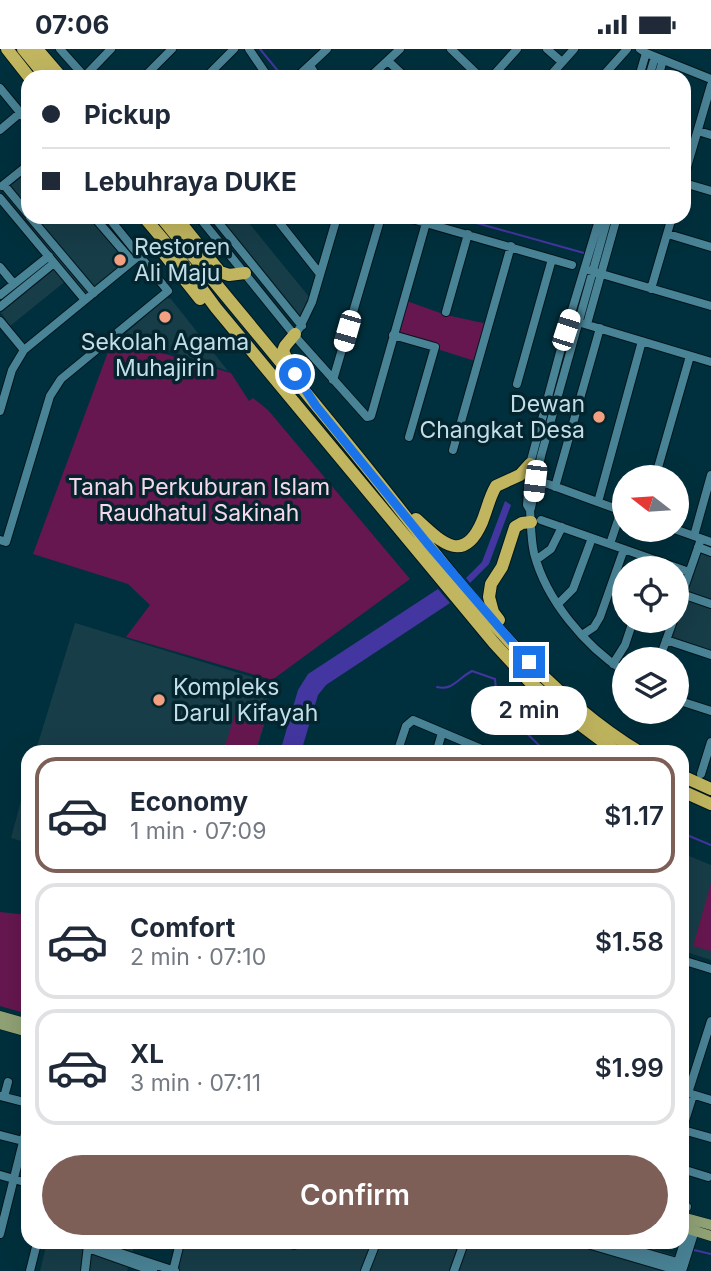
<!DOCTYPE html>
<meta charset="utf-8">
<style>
body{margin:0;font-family:Inter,sans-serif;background:#f2f2f3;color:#1f2937;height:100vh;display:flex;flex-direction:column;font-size:26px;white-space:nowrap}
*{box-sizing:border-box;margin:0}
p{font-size:23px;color:#747a83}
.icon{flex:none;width:38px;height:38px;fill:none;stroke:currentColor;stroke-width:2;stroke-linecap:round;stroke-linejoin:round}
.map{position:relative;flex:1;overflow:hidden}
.drawer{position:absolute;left:21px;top:696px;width:668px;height:504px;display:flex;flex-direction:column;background:#fff;border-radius:21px;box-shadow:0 7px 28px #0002}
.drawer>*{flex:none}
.guide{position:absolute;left:21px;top:21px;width:670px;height:154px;border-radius:21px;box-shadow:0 7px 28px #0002;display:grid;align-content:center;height:154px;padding:0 21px;background:#fff}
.needle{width:46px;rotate:287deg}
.buttons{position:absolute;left:612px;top:416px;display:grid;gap:14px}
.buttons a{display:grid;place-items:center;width:77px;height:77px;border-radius:50%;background:#fff;box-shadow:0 7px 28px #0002;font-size:35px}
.end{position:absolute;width:32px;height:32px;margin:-16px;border:9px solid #1a73e8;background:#fff;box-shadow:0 0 0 4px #fff}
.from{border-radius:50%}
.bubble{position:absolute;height:49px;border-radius:24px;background:#fff;box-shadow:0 7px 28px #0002;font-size:23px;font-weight:600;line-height:49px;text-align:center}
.car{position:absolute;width:21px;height:42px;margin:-21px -10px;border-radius:9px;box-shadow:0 0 5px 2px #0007;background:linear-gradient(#fff 24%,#345 0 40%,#fff 0 76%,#345 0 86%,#fff 0)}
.guide b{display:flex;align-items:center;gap:24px;height:66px;font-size:26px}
.guide b+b{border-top:2px solid #e0e1e3}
.guide i{width:18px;height:18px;background:#1f2937}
ul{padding:12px 0 0;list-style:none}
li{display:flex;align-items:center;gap:21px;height:116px;margin:0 14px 10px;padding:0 7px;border:4px solid #e0e1e3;border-radius:21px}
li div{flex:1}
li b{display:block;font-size:26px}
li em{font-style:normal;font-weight:600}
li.on{border-color:#7e5f58}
li>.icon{width:63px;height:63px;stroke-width:1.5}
.button{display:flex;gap:14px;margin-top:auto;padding:14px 21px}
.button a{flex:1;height:80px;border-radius:42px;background:#7e5f58;color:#fff;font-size:28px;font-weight:600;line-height:80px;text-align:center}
.status{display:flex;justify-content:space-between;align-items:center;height:49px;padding:0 35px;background:#fff;direction:ltr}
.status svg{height:19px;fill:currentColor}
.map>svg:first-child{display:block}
</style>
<div class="status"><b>07:06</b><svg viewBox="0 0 49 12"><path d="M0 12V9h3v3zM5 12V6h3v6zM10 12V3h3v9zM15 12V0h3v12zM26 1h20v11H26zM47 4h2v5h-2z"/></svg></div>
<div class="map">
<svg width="711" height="1222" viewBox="0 0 711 1222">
<rect width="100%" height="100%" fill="#00303d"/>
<path fill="#173d48" d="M28,122v46h71l33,41 -46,37 -83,-103z
M217,168h27l66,81 -8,22z
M54,217l13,14 -57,46 -10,-15z
M166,249l5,1 57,72 -104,-36z
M704,495l7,3v105l-40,-14z
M75,574l197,60 -10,34 4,2 -10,33 -221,1z
M28,726v68l-17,-5z
M682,804l29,12v95l-28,-9z
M47,1194h88l-8,28h-87z
M176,1194h457l58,17 -4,11h-519z"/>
<path fill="#66174f" d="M404,251l42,15 42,9 -10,38 -85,-27z
M124,293l107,31 18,28 4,-3 15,12 142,169 -138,101 -146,-43 24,-32 -22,-21 -95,-30 75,-202z
M236,662l29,9 -10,32h-32z
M711,834v68l-18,-5z
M0,863l28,3v99l-28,-8z"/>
<path fill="#4336a0" d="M505,452l6,4 -22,59 -19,19 -4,-5 16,-16z
M438,540l12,14 -124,82 -8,10 -17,57h-21l18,-62 10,-16z"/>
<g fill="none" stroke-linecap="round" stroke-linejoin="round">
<path stroke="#4336a0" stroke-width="2" d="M260,0l23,28
M455,168l129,36
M437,638c16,4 21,-9 35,-16l23,8c0,29 32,54 52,74
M682,784l29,12
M662,1194l16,4
M694,1201l17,4"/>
<defs>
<path id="minor" d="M60,0l25,28
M249,0l19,28
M451,0l29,28
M547,0l15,13
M640,0l6,4 65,26
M388,12l17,16
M310,17l7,11
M84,28l27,-28
M144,28l28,-28
M206,28l28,-28
M297,28l30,-28
M370,28l30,-28
M492,28l25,-28
M549,28l25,-28
M602,28l25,-28
M639,28l7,-24
M649,28l6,-20
M658,28l5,-17
M0,39l28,34
M0,81l20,-17
M698,82l13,4
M684,128l27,-92
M684,134l27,8
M4,136l24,29
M2,137l26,-21
M0,149l85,102
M30,168l64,76
M94,168l38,44
M132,168l2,1
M199,168l101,125 67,75 4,-1 55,-193
M214,168l88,109
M275,168l45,57
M405,168l167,48
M600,168l-34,113 -36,134 -3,41 3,5c1,14 1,30 4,43 12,47 51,93 91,119
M668,185l43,13
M0,218l14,17
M588,221l123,36
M651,240l21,-72
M0,246l49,-39
M0,258l54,-44
M446,263l22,-78
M0,272l24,29
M578,273l133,40
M587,275l30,-107
M299,280l13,-27 25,-85
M393,286l42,12 -26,90
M333,331l48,-163
M517,335l35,-125
M0,362l12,-41 12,-20 116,-95
M453,401l58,-204
M655,429l35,-122
M531,432l17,3 77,28
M555,438l45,-159
M598,453l44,-161
M531,459l10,-52 67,-239
M541,471l148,52
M677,481l34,12
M694,487l17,-61
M0,491l6,2 44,-146 11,-17 107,-88 -60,-74
M610,495l11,-33
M698,498l13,5
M536,511l15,-11 11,-22
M682,545l29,10
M558,555l15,-15 19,-51
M677,559l24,-69
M582,586l12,-8 6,-10 24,-68
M666,591l45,15
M659,611l14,-39
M613,615l12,-19 8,-24
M677,651l34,11
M397,704l9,-27 7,-6 78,33
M436,704l6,-20
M701,725l10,-32
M682,911l29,9
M682,1042l29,9
M688,1044l23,-72
M0,1047l28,7
M4,1048l4,-15
M682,1081l11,-35
M683,1081l28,8
M0,1086l23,6
M682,1120l26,8
M0,1126l28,8
M682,1157l5,1
M0,1185l28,-112
M90,1194l85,28
M584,1194l96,28
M611,1194l73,21
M294,1196l1,-2
M88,1199l65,23
M677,1216l13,-41
M683,1219l13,-41
M30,1222l7,-28
M85,1222l3,-26
M173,1222l7,-28
M365,1222l11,-28
M454,1222l10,-28"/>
<path id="major" d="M0,967l28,8
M0,975l28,8
M682,1168l29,8
M682,1178l29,9"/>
<path id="highway" d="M7,0l22,28
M23,0l23,28
M37,0l24,28
M144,168l38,45 34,46 278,335 35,38 41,36 48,36
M161,168c67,82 136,164 202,246 81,100 166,223 278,290
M176,168l44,55 9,3 16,-2
M157,196l43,54
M290,318l-7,-16 2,-5 10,-12
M416,470c24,22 47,47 66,3 5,-12 7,-24 14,-36l24,-11 10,-11
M499,571l-6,-8 -4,-15 2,-13 11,-17 13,-40 7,-4 9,-1
M682,727l29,13
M682,742l29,13"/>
</defs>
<use href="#minor" stroke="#04161c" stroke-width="10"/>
<use href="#major" stroke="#04161c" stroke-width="11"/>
<use href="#highway" stroke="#04161c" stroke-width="14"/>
<use href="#minor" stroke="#498396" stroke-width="8"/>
<use href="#major" stroke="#91a275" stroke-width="10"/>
<use href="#highway" stroke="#c1b65f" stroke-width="12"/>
</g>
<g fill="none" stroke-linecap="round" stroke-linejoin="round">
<path stroke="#1a73e8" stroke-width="9" d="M295,325l21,32 111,137 102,119"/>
</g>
<g fill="#f2a080" stroke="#05252e" stroke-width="2.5">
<circle cx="120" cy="211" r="7"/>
<circle cx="165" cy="268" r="7"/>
<circle cx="599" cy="368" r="7"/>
<circle cx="159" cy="651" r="7"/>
</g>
<g text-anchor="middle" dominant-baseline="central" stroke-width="7" stroke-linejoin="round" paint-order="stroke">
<g font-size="23" fill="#c2dee9" stroke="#05252e" text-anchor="start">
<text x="134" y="198">Restoren<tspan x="134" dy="26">Ali Maju</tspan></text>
<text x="165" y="293" text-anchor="middle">Sekolah Agama<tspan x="165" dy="26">Muhajirin</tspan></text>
<text x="585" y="355" text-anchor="end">Dewan<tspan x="585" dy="26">Changkat Desa</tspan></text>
<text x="173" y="638">Kompleks<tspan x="173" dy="26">Darul Kifayah</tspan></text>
</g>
<g font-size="23" fill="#f5d8e9" stroke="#05252e">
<text x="199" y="438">Tanah Perkuburan Islam<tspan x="199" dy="26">Raudhatul Sakinah</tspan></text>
</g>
</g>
</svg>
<div class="buttons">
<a><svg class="needle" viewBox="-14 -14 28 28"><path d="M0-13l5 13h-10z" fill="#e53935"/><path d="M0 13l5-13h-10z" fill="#747a83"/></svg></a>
<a><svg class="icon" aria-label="locate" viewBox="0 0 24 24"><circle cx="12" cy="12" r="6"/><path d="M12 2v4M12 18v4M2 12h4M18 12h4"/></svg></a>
<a><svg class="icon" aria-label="layers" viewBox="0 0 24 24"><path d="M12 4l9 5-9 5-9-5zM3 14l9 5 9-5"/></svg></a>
</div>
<i class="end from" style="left:295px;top:325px"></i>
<i class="end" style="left:529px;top:613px"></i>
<div class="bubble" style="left:471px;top:637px;width:116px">2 min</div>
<i class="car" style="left:566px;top:281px;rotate:18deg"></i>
<i class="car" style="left:347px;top:282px;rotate:196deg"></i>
<i class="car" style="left:535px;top:432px;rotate:187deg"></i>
<div class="guide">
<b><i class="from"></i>Pickup</b>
<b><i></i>Lebuhraya DUKE</b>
</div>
<section class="drawer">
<ul>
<li class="on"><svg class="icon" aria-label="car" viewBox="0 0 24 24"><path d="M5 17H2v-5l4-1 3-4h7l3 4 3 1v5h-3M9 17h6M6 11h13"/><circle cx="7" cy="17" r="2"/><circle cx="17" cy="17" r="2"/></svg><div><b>Economy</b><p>1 min · 07:09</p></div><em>$1.17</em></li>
<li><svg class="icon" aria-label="car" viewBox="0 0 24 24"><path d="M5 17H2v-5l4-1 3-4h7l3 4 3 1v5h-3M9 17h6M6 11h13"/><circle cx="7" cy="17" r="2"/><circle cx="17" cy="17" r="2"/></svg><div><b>Comfort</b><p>2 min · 07:10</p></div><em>$1.58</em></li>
<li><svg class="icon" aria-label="car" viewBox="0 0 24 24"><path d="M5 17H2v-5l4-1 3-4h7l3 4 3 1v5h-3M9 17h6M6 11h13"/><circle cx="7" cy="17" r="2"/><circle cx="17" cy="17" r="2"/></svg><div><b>XL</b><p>3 min · 07:11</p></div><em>$1.99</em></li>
</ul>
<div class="button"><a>Confirm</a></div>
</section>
</div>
